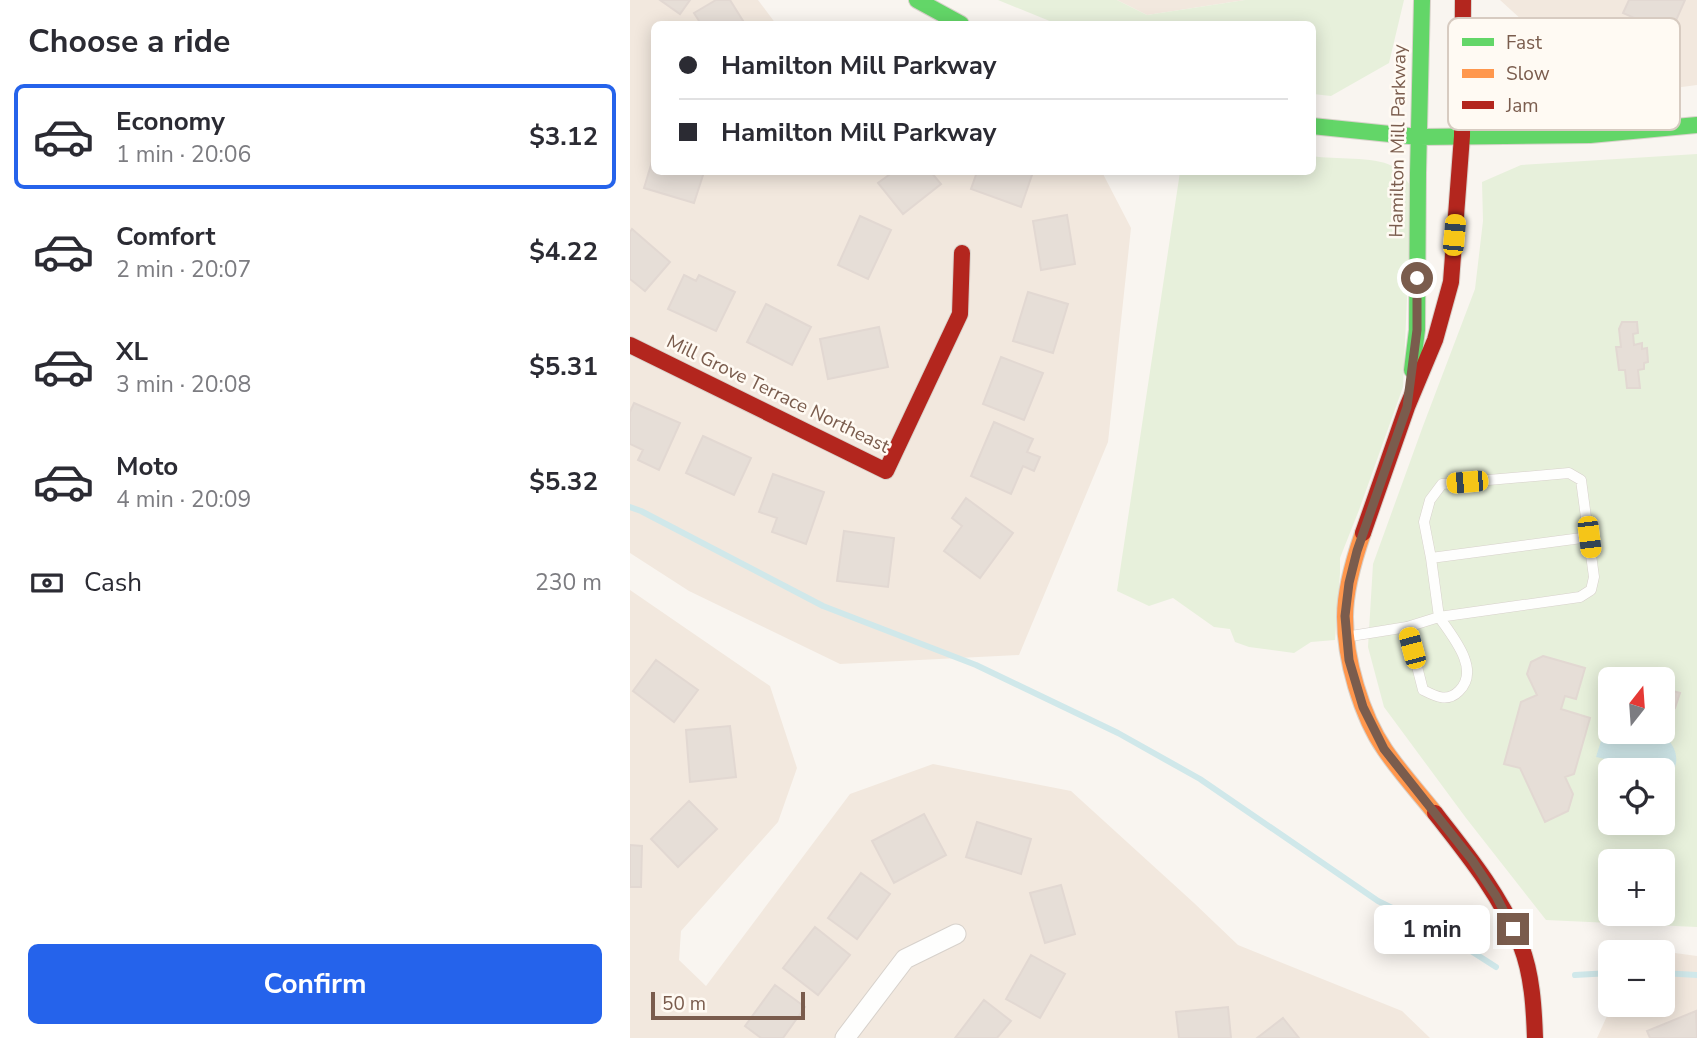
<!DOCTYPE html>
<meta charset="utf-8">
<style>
body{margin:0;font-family:"Nunito Sans",sans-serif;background:#f7f7f7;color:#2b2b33;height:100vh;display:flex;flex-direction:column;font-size:26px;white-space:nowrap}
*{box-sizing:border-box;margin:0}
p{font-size:23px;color:#7c7c81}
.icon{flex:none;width:38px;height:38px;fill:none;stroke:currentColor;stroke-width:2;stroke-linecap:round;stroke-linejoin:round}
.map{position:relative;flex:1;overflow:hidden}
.side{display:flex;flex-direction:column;background:#fff;width:630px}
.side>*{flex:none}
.top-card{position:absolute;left:21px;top:21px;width:665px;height:154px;border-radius:10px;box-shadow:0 4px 18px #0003;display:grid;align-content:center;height:154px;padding:0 28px;background:#fff}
.needle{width:46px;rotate:17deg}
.tools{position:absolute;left:968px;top:667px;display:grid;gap:14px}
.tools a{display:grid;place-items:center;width:77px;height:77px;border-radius:10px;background:#fff;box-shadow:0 4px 18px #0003;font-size:35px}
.scale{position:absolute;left:21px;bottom:18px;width:154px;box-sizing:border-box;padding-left:7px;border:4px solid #7a5c4d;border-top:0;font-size:19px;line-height:24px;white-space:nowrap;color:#7a5c4d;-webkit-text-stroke:5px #fffaf3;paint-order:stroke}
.end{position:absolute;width:32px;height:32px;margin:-16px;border:9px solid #7a5c4d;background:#fff;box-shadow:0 0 0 4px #fff}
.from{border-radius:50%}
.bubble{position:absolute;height:49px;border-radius:10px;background:#fff;box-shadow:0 4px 18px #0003;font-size:23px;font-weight:700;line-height:49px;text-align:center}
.car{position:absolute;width:21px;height:42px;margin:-21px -10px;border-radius:9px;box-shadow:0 0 5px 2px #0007;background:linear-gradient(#f5c518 24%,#345 0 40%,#f5c518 0 76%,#345 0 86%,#f5c518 0)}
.top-card b{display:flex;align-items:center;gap:24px;height:66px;font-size:26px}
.top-card b+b{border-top:2px solid #e1e1e2}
.top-card i{width:18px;height:18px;background:#2b2b33}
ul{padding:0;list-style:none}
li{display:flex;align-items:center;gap:21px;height:105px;margin:0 14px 10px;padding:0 14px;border:4px solid transparent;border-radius:10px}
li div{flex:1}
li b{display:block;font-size:26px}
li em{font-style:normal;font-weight:700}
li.active{border-color:#2563eb}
li>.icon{width:63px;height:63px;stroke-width:1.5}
h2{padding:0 28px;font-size:32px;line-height:84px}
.pay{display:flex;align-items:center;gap:18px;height:77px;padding:0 28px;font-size:26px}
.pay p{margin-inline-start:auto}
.action{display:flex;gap:14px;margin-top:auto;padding:14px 28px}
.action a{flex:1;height:80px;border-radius:10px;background:#2563eb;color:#fff;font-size:28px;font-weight:700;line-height:80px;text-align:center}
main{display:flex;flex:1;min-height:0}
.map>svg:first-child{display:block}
</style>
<main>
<section class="side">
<h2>Choose a ride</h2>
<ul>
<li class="active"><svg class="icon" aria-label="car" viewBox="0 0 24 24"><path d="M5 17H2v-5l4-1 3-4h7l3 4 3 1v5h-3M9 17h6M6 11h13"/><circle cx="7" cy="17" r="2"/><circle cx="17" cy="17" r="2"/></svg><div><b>Economy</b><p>1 min · 20:06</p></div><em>$3.12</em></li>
<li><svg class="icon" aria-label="car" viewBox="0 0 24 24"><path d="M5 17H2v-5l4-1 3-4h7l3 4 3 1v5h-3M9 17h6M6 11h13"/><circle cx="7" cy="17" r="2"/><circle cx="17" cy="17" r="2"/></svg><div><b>Comfort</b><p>2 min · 20:07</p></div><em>$4.22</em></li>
<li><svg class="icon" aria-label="car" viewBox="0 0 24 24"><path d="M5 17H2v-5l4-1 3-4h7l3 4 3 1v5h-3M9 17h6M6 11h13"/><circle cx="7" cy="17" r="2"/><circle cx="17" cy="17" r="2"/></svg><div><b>XL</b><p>3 min · 20:08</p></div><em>$5.31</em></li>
<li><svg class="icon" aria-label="car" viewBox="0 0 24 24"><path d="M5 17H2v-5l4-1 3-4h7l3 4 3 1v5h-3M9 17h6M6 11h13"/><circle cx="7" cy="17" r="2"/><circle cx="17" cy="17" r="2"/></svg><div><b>Moto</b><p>4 min · 20:09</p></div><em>$5.32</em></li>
</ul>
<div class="pay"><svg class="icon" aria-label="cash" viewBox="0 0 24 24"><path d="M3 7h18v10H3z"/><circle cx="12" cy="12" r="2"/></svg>Cash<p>230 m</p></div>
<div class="action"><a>Confirm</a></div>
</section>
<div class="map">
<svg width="1067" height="1038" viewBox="0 0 1067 1038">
<rect width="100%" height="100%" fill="#f9f5f0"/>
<path fill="#f2e8de" d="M0,0h128l18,24h-122v148h448l29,56 -23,214 -89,213 -179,9 -151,-73 -59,-38z
M487,0h128l-98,15z
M870,0h197v85l-91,12z
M0,590l140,96 27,82 -19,54 -97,109 -2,29 27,26 144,-192 83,-30 138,27 123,112 44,42 164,66 28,27h-800z
M1045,953l22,3v82h-100l15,-33 50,-1 1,-41z"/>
<path fill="#e7f0db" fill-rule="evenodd" d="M368,0h119l30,15 98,-15h159l-15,63 -58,33 -18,-2 -1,-70h-255z
M1067,154v773l-151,-7 -80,-102 -82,-111 -16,-60 5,-83 50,-138 52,-137 8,-68 -1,-39 39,-17zM980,679h52v53h-52zM980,770h52v52h-52zM980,861h52v53h-52z
M683,156c21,4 61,0 79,10 8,3 14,15 20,21l-9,200 -44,123 -19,48v15l-5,67 -24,2 -17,11 -45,-6 -14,-5 -5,-13 -16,-2 -41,-29 -24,8 -32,-15 63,-419h132z"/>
<path fill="#d0e8ea" d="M1033,722l7,2 -3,10 4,2 -2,5c11,12 10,32 -6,38l-1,-9h-52v12l-12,-4 7,-19 -9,-2 9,-29 5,1v3h52z"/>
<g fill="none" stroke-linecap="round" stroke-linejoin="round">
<path stroke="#d0e8ea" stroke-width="6" d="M0,507l11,4 182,95 153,59 142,68 82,46 178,122 65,32 53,34
M1032,973l35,2
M945,975l35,-2"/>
</g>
<path fill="#e6ded7" stroke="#e2d8d2" stroke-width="2" d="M30,0h30l-10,14z
M86,0h14l15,24h-44l-7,-11z
M999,0h56l-15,34 -47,-21z
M24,155v17h50l-10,31 -50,-15z
M263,172h38l10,12 -38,30 -25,-31z
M347,172h56l-12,35 -50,-18z
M437,215l8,49 -34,6 -8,-49z
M230,216l31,14 -23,49 -30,-14z
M2,229l38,33 -25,29 -15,-12v-47z
M54,275l12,6 3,-6 36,17 -19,39 -48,-22z
M398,292l40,12 -15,49 -40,-12z
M136,304l45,23 -19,38 -45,-23z
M992,322h15l1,11 -5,1 1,11 8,-2v6l5,-1 1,14 -4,1v6l-6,1 2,18h-13l-2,-18h-6l-3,-23h5l-2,-18z
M249,327l9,40 -60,12 -8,-40z
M371,357l42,16 -19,47 -41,-16z
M4,403l46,20 -21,47 -21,-10 5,-10 -13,-6v-32z
M364,422l39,17 -6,13 13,5 -6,14 -11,-5 -12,28 -40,-18z
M73,436l48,22 -17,37 -48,-22z
M143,474l51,18 -18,52 -34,-12 5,-14 -18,-6z
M336,498l47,35 -33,45 -36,-27 18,-25 -10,-8z
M214,531l50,7 -6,49 -51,-6z
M913,656l42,12 -9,31 -11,-3 -4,13 29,9 -16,56 -9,3 8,17 -5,17 -23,11 -25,-54 -16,-4 17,-62 16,-7 -10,-21 4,-12z
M26,660l42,30 -24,32 -41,-31z
M1032,688l18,5 -5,15 -13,-4z
M100,726l6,51 -46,5 -4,-52z
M59,801l28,28 -39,38 -27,-28z
M294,814l22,41 -52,28 -22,-42z
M347,822l54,17 -10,35 -55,-17z
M0,845l12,1 -1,41h-11z
M231,873l29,21 -33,45 -29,-21z
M431,885l14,49 -30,9 -15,-50z
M185,927l35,28 -32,40 -35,-27z
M401,955l34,19 -25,44 -34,-19z
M145,985l30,22 -22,31h-22l-16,-12z
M354,1000l27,21 -14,17h-42z
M598,1007l3,31h-52l-3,-26z
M1066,1011l1,27h-47l-3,-7z
M653,1018l16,20h-42z"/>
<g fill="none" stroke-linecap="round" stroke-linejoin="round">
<defs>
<path id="lane" d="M801,558l158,-21
M721,636l56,-9 32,-10 -8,-59 -7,-36 6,-22 12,-16 127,-11 12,7 13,97 -3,13 -11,7 -141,20c14,20 42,53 20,74 -12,12 -24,5 -36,-1l-16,-63"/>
<path id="street" d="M215,1038l60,-79 51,-25"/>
<path id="fast" d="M287,0l44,24
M682,126l107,11 171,-2 107,-10
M782,370l5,-40 1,-157 4,-173"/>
<path id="slow" d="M733,533c-9,26 -18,56 -18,84 0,42 16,98 40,133 15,22 34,43 50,63"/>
<path id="jam" d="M0,345l256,126 74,-157 2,-61
M733,533l44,-126 28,-67 16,-58 11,-146 1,-136
M805,813c33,42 67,84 86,133 11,28 13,62 14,92"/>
</defs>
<use href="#lane" stroke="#d7d1cb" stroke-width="11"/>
<use href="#street" stroke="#d7d1cb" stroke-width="21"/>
<use href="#fast" stroke="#d9d2cb" stroke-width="18"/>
<use href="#slow" stroke="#d9d2cb" stroke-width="18"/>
<use href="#jam" stroke="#d9d2cb" stroke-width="18"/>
<use href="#lane" stroke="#fefefd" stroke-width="10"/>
<use href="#street" stroke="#fefefd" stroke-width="19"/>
<use href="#fast" stroke="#63d668" stroke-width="16"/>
<use href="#slow" stroke="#ff974d" stroke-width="16"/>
<use href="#jam" stroke="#b3261e" stroke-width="16"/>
</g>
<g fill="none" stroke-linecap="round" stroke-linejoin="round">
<path stroke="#7a5c4d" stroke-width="9" d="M787,278v52l-10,77 -50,144 -8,32 -4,33 4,44 14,47 21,42 88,111 24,36 17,33"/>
</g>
<g text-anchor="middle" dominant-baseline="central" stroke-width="5" stroke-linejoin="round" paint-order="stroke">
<g font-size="19" fill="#7a5c4d" stroke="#fffaf3">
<text transform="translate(768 141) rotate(-89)">Hamilton Mill Parkway</text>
<text transform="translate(148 394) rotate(26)">Mill Grove Terrace Northeast</text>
</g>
</g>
<rect x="818" y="18" width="232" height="112" rx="10" fill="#fffaf3" stroke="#d7cbc1" stroke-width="2"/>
<rect x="832" y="38" width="32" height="8" fill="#63d668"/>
<rect x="832" y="69" width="32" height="9" fill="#ff974d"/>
<rect x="832" y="101" width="32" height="8" fill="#b3261e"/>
<g font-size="19" fill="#7a5c4d">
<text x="876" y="49">Fast</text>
<text x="876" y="80">Slow</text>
<text x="876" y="112">Jam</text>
</g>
</svg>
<div class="tools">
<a><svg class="needle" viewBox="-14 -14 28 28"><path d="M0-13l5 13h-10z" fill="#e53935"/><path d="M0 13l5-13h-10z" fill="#7c7c81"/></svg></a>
<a><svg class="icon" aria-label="locate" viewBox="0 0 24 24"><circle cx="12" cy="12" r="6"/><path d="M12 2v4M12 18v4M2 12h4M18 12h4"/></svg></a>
<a>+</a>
<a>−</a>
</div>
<div class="scale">50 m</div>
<i class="end from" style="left:787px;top:278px"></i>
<i class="end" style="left:883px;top:929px"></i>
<div class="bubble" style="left:744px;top:905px;width:116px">1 min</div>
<i class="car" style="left:824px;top:235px;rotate:5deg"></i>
<i class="car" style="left:837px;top:482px;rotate:265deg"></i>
<i class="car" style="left:959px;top:537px;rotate:173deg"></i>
<i class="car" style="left:782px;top:648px;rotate:345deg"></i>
<div class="top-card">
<b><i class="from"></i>Hamilton Mill Parkway</b>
<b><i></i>Hamilton Mill Parkway</b>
</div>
</div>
</main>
